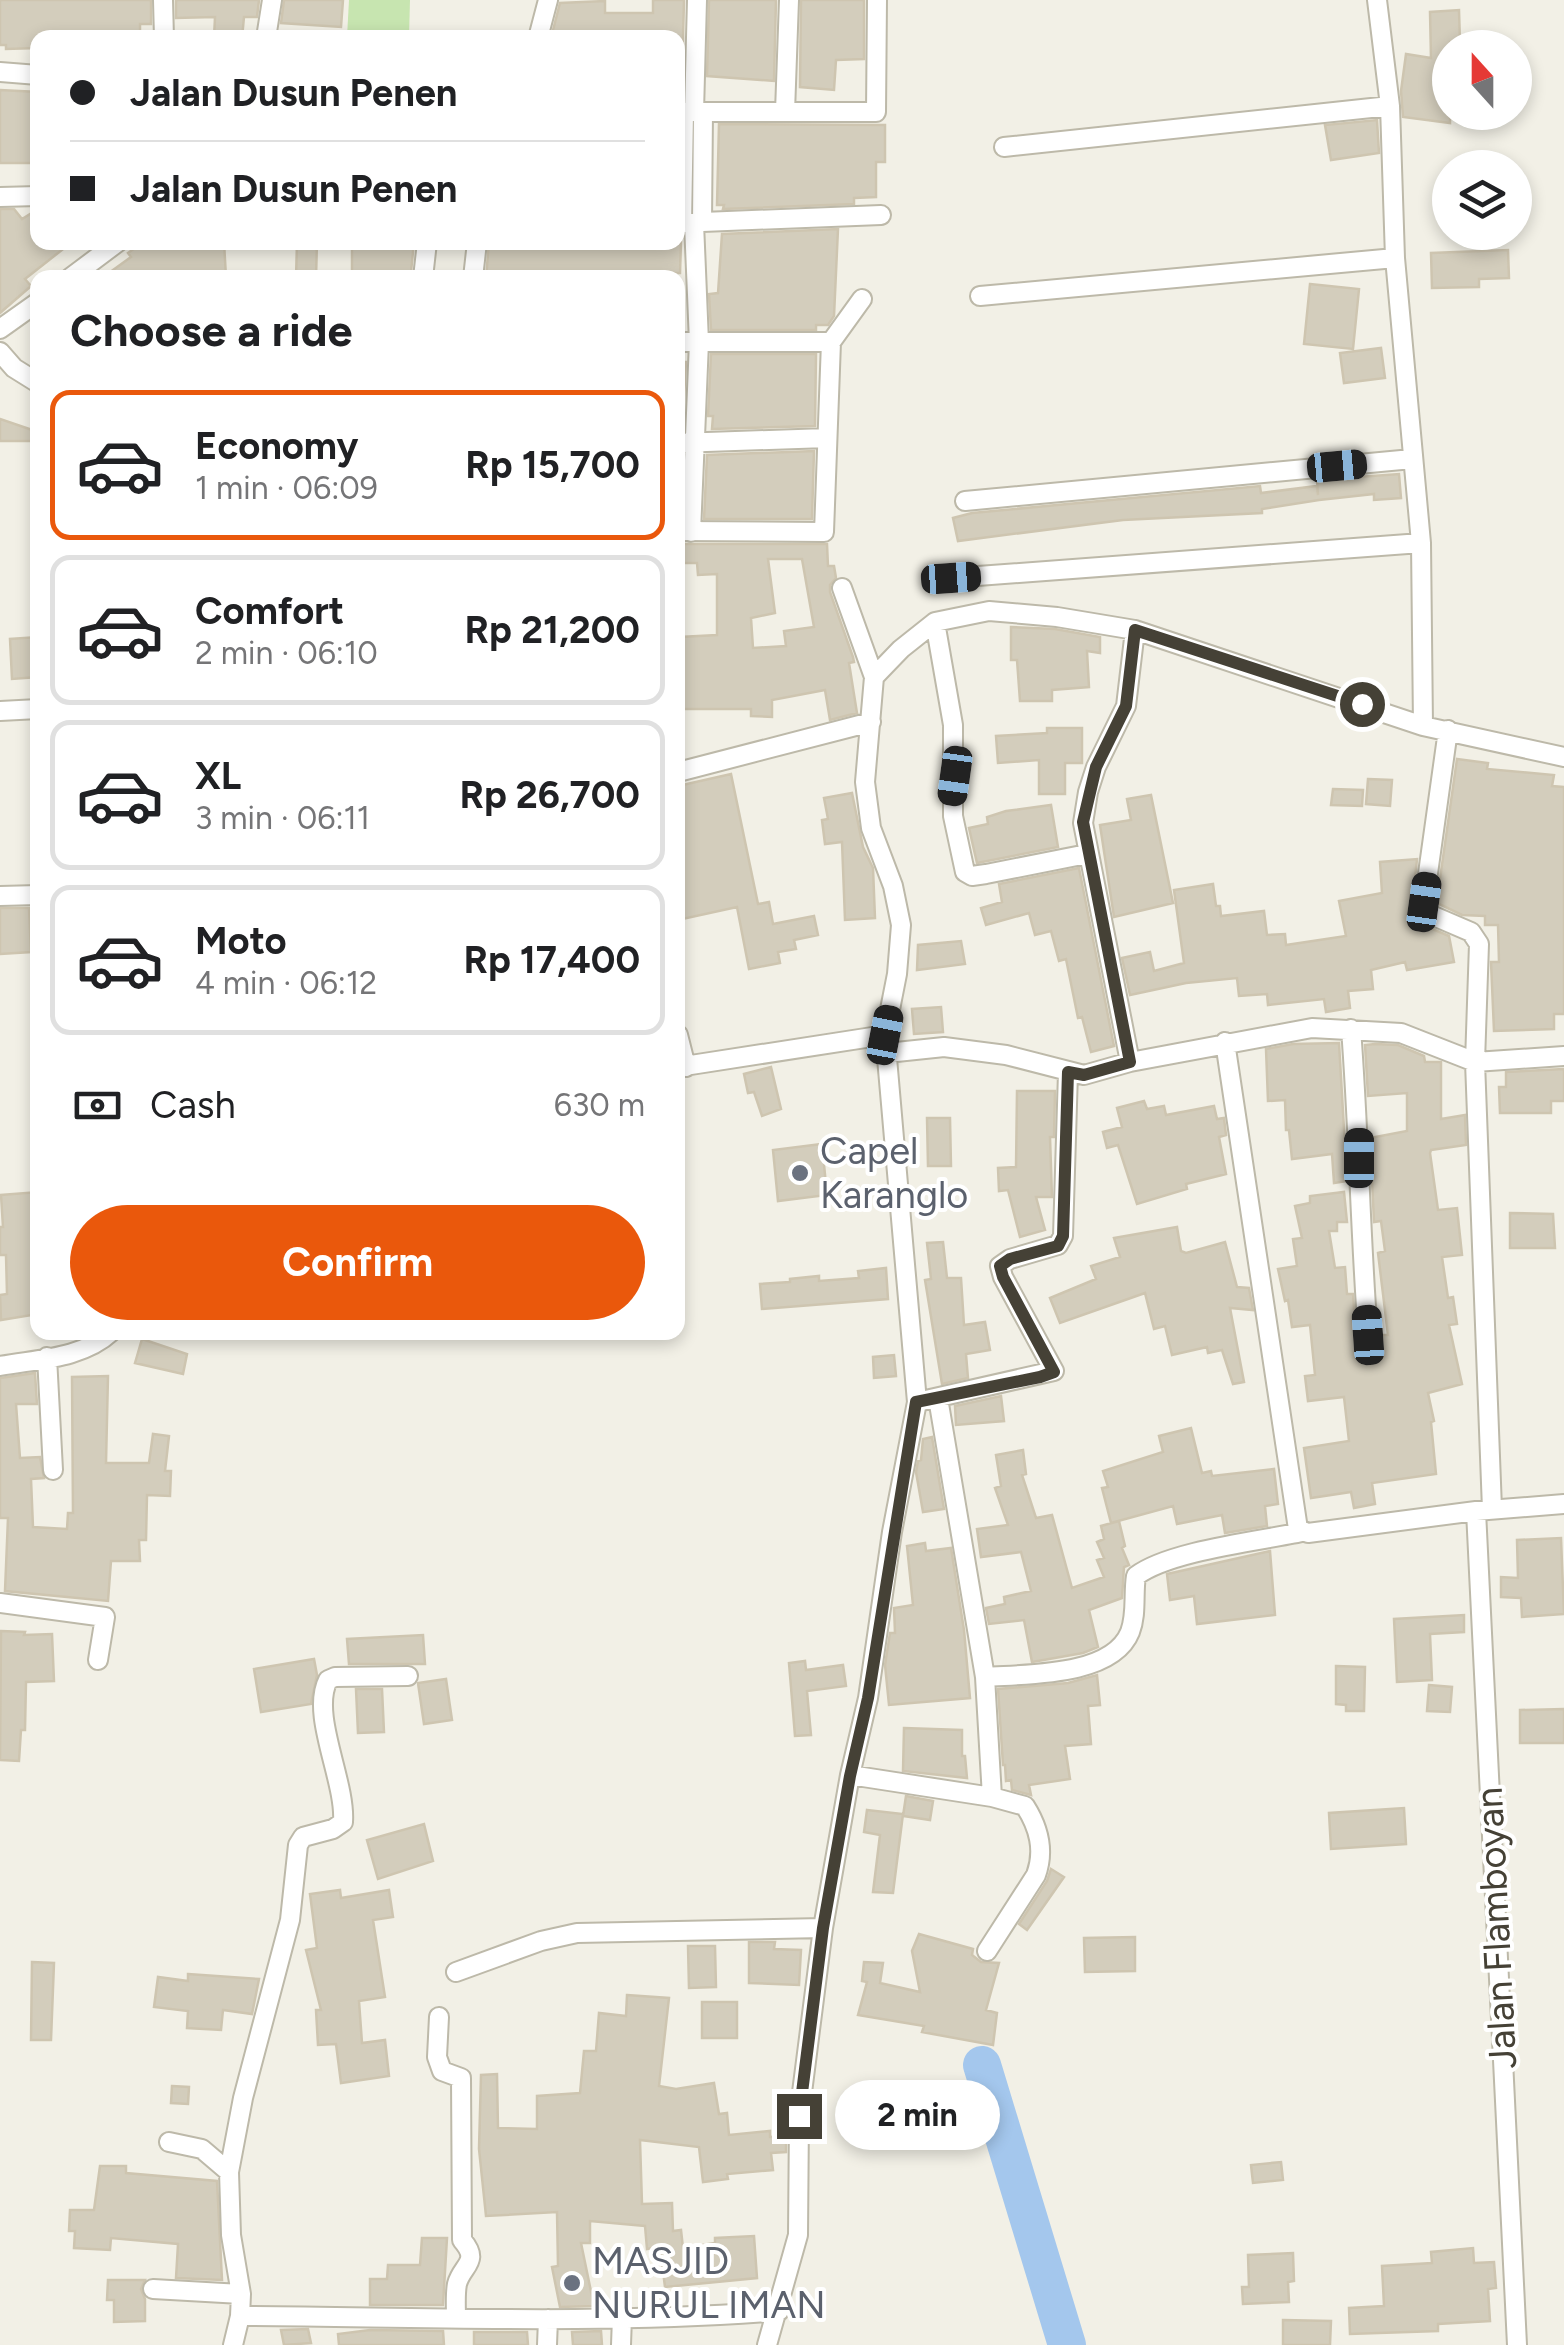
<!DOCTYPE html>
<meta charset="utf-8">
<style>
body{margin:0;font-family:Figtree,sans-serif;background:#f2f2f2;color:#202124;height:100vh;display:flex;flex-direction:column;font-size:38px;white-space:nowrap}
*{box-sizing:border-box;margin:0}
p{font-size:32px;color:#757577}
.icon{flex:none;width:55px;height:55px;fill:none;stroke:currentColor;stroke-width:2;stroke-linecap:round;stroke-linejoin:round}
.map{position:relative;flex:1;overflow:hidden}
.side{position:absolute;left:30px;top:270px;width:655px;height:1070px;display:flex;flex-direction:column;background:#fff;border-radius:20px;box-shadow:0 5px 15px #0003}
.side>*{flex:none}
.hud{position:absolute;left:30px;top:30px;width:655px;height:220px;border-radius:20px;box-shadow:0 5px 15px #0003;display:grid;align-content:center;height:220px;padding:0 40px;background:#fff}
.needle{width:65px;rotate:339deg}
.tools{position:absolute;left:1432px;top:30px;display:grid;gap:20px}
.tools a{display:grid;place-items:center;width:100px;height:100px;border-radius:50%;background:#fff;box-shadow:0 5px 15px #0003;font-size:50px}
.end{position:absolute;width:45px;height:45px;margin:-22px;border:12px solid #454136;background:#fff;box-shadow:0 0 0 5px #fff}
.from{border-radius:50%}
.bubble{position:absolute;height:70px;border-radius:35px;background:#fff;box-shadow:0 5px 15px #0003;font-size:32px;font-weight:700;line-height:70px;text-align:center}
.car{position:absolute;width:30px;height:60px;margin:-30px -15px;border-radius:12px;box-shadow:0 0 8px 2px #0007;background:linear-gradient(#222 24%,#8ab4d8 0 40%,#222 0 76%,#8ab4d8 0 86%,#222 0)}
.hud b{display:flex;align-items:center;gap:35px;height:95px;font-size:38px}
.hud b+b{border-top:2px solid #e0e0e0}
.hud i{width:25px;height:25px;background:#202124}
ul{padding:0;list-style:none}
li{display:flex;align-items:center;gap:30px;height:150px;margin:0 20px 15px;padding:0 20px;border:5px solid #e0e0e0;border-radius:20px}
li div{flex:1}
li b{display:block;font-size:38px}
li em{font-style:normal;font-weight:700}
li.selected{border-color:#ea580c}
li>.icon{width:90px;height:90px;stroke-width:1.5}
h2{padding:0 40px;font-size:45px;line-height:120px}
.pay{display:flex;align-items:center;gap:25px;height:110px;padding:0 40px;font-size:38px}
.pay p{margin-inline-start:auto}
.cta{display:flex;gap:20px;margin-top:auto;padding:20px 40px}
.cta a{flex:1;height:115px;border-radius:60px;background:#ea580c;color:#fff;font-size:40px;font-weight:700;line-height:115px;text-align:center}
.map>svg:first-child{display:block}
</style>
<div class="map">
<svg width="1564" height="2345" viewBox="0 0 1564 2345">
<rect width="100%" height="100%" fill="#f2f0e6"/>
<path fill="#c7e5b0" d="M349,0h61l-1,37h-62z"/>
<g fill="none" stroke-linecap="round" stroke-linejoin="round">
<path stroke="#a4c7ed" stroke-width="38" d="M982,2065l85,280"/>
</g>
<path fill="#d3cdbc" stroke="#cec5b0" stroke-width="2.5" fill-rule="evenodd" d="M0,0h151v24h-11v14h-102v10l-32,1v-4h-6z
M176,0h83l-2,17h-13l-2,21h-28l1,-21 -39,1z
M284,0h59l-2,27 -60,-4z
M653,0h31l-2,75h-4v-37h-127l9,-35 45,-2v12h48z
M709,0h67l-2,81 -67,-5z
M801,0h63v59l-28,1 -2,30 -34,-3z
M1459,10l1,32h-10v81l-47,-6 -2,-26 5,-37 25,4 -1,-46z
M0,90l38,2v71h-38z
M1377,120l2,33 -48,7 -6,-35z
M719,124l166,1v37h-9v35l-22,1v6l-131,5 1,-4h-7z
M0,209h14l8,10 16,-10v33h34l-47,37 6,7 -31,27z
M838,229l-4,87 -6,9h-12v5h-105l-2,-36 9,-1 4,-59z
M143,242h81l2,35 -124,1 29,-21 -3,-4z
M297,242h20l-1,36h-20z
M352,242h62l-3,30h-39v6h-20z
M489,242h192l-1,31h-6v5l-93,-3v3h-95z
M1508,250l1,28 -30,1v8l-47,1 -1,-35z
M1310,284l49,5 -6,60 -49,-5z
M1381,348l4,30 -41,5 -4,-30z
M711,354h105l-1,72 -103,3 1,-13h-5z
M678,362h8l-3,55h-5z
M0,419l38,13v9h-38z
M814,451l-2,68h-108l3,-64z
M1399,474l2,24 -27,2v-6l-55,6 -57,9v4l-139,7 -165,21 -5,-23 19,-5 288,-27 1,7 56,-7 1,9 -1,-15z
M678,544h149l1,22h6l2,12 -6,7v7l23,65 1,5 -5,1 8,50 -27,7 -5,-30 -53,10v17l-21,-1v-7h-73l2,-72 37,-2v-61l-19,1 -1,-12h-19zM768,559h34l12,68 -30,4 2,15 -33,2 -2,-30 24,-5z
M1011,627l44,2 45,8v16l-13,-2 2,36 -37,3v11h-32l-3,-41h-6z
M38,637v40l-26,2 -2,-40z
M1047,728h35v35h-17v31h-26v-34l-41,3 -2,-27 51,-3z
M1457,759l31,4 -1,6 67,6 -2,11 12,1v227h-10v15l-60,2 -3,-69h8l-1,-37h-13v-9l-23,-1 -23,-11 -2,-4z
M731,774l27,130 11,-2 4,22 41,-8 4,19 -24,5 2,9 -18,3 2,11 -31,6 -12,-62 -59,13v-134z
M1368,779l24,1 -2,26 -24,-2z
M1333,789l30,1 -1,16 -31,-1z
M852,793l11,54 10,21 2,50 -30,2 -3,-78 -17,2 -3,-24 6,-1 -4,-21z
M1151,795l22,108 -59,14 -14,-92 31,-5 -4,-21z
M1051,805l7,42 -81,16 -8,-35 19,-4 -1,-7 19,-6z
M1417,859l-5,48 11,18 26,11 5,26 -47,8 -2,-8 -34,8 2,19 -25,2 2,17 -24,4 -2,-13 -56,6 -1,-11 -28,2 -2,-18 -51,5 -56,12 -8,-37 28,-6 4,19 30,-8 -10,-73 39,-6 3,22h4l1,10 43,-5 3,24 18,-1 1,11 60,-9 -7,-35 43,-8 -2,-31z
M1079,868l35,178 -23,6 -9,-35 -4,1 -12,-59 -7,2 -8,-30 -16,4 -6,-22 -43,12 -5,-17 21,-6 -3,-18z
M0,908h29l2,44 -31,2z
M961,941l4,23 -48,6 1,-25z
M941,1007l2,25 -29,2 -2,-25z
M1339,1043l8,138 -13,2 -2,-29 -40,5 -3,-29h-3l-1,-30 -17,1 -2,-52 27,-5z
M1375,1044l23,1 26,11 1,6h16v57l24,-4 1,30 -35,5 -1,3 8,57 19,-2 5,47 -20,2 6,41 5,-1 4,27 -8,1 13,59 -34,9 6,28 -3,1 5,52 -64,9 3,21 -21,4 -3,-16 -40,6 -7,-50 45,-7 -5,-44 -36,4 -3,-25 10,-1 -5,-50 -18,2 -4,-27 -3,1 -7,-32 19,-3 -4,-27 9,-1 -7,-32 15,-3v-7l34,-4 3,30h-10v9h-8l6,37 10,-1 2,27h6l3,43 6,9 8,1 6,-2 4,-10h8l-10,-82 7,-2 -4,-30 -7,1 -4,-84 37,-7v-38l-39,3 -3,-51z
M771,1067l10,42 -19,7 -8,-24 -6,1 -4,-19z
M1564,1069v32h-13v12h-51l-1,-26h7v-15z
M1017,1091h38l-1,46h-4l2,60h-16l9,33 -25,7 -12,-47 -9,1 -1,-23 18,-1z
M1144,1101l3,8 17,-3 2,9 48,-9 3,13 7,-1 2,17 -7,2 7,37 -40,10 1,5 -50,15 -19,-59 -11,3 -4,-16 19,-5 -5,-19z
M927,1118h23l1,48h-23z
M822,1144l5,51 -49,6 -5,-51z
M38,1192v122l-37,6 -1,-25 7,-1 -1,-39h-6v-28h3l-2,-32z
M1510,1213l43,1 2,34h-45z
M1177,1227l4,24 5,2 39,-11 12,45 12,1 4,22 -23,-2 14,74 -11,2 -11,-34 -14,3 -1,-6 -35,8 -7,-29 -11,3 -9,-36 -85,30 -10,-25 46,-19 -5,-13 29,-9 -6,-19z
M943,1242l4,36h14l3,47 21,-3 5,28 -24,4 2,24 -26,6 -17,-104 6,-1 -4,-36z
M886,1268l2,31 -126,10 -2,-25 30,-2v-3l29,-3v5l40,-3 -1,-7z
M142,1339l45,15 -4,20 -48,-11z
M894,1355l2,21 -22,2 -1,-21z
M35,1373l2,31h-21l4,54 20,-1 4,21 -13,1 2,48 34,2 1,-16h5l-1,-136 36,-1 -2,87h43l4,-29 16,2 -4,35h6l-1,25 -23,-1 -1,45h-7l1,21h-29l-3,40 -103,-10 3,-73h-8v-140z
M1001,1396l3,25 -48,4 -1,-19z
M1191,1428l11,45 9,-2 1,5 62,-7 4,35 -13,2 2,20 -42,7 -3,-18 -45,9 -4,-18 -62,17 -9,-35 6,-1 -5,-16 60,-19 -4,-16z
M932,1437l12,72 -21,3 -7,-40 2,-11 3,-1 2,-21z
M1023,1450l3,24 -4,1 14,43 16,-3 20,73 32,-11 -7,-17 7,-2 -7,-16 7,-3 -3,-13 18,-5 6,25 -3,2 7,17 -5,2 -2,31 -33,12 9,37 -15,6 -51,9 -8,-42 -35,4 -3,-16 19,-4 -1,-7 27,-6 -10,-39 -40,5 -4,-28 31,-4 -13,-37 6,-2 -5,-31z
M1561,1538l3,76 -42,3 -1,-19 -20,-1v-20l17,1 -1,-38z
M925,1543l1,8 25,-3 13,82 6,68 -81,7 -4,-40 5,-32h5l-1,-25 19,-3 -6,-59z
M1270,1551l5,64 -78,9 -3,-28 -24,4 -3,-26z
M1464,1615v17l-34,2 2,46 -35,2 -3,-63z
M1,1631l24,1 -1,3 28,-1 2,47 -28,1 -1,48h-4l-2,31 -19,-1z
M423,1635l2,29h-76l-2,-25z
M314,1659l3,16 -6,29 -50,8 -7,-43z
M805,1661l1,9 37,-5 3,21 -39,5 4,44 -16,1 -6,-73z
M1336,1666l29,1 -1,44h-18v-6l-10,-1z
M1097,1675l3,30 -12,1 3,38 -26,2 5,33 -41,6 2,10 -19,-5 -1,-10 -5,1 -1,-16h-2l-5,-76 70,-6z
M446,1679l6,41 -28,4 -6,-41z
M1429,1685l23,2 -2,25 -23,-1z
M356,1689h26l2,43 -26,1z
M1564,1709v34h-44v-33z
M904,1728l58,2v26h3l2,22 -64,-7z
M906,1796l27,5 -3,19 -27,-4z
M1404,1808l2,36 -75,5 -2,-36z
M867,1810l36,4 -10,79 -20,-1 7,-57 -16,-3z
M424,1824l9,37 -55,18 -11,-39z
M1051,1869l13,8 -37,53 -8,-6 28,-43z
M340,1890l1,8 48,-8 4,27 -20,3 12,77 -26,4 3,42 23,-3 4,36 -48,7 -5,-39 -18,1 -2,-35h5l-15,-60 11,-2 -7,-54z
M919,1934l54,15 -1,6 9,7 18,1 -13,47 11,3 -4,32 -71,-13 2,-6 -66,-11 9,-33 -5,-1 2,-19 19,1 -3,20 40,9 -8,-41z
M1135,1937v34l-50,1 -1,-34z
M749,1942h26l-1,7 27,1 -2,35 -50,-2z
M688,1946h27l1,41 -27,1z
M32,1962l22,1 -3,77h-20z
M188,1974l71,5 -7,35 -29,-4 -2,20 -34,-2 1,-17 -34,-4 4,-30 30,4z
M627,1995l42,3 -10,88 17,3 38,-6 5,31 8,-1 2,22 41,-4v6l16,-1v16l-15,1 2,17 -46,4 1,5 -25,3 -4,-35 -59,-7 2,64 30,-1 1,28 8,-1 2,18 32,-5v-5l39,-2 3,42 -92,9 -5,-40 -13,2 -2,-23 -55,-5v22h-9l13,63 -34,1 -8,-40 6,-1 -1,-54 -71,4 -7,-67 2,-74 16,-1 1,54 39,1v-33l43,-3 4,-42h12l3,-38 27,3z
M702,2002h35v36h-35z
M172,2086l17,1 -1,17 -17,-1z
M1281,2162l2,18 -30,3 -2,-18z
M100,2166h26v7l91,8 5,99 -46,-2 2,-34 -67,-6 -1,12 -36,-2 1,-17h-6l1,-21h24z
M422,2238h25l-4,67h-73v-26h17l1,-14h32z
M1473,2248l1,15 20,-1 2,26 -8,1 2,32 -52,3v7l-88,3 -1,-26 35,-2 -2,-40 50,-3 -1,-11z
M1293,2253l1,28 -6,1 1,20 -46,2 -1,-17h7l-1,-32z
M108,2280h37l-4,9 4,10v22l-31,1v-22h-7z
M1283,2320l48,1 -1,24h-47z
M308,2329l3,14 -27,2 -3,-15z
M370,2330l73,1 1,14h-105l-1,-11z
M601,2331l1,14h-29l-1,-13z
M474,2332h53l1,13h-54z"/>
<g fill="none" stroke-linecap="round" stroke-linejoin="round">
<defs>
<path id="street" d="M163,0l1,38
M1377,0l13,106 5,152 26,285 2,183 141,31
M266,38l6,-38
M538,38l10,-38
M0,72l38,3
M678,112h198l1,-112
M694,112l3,-112
M785,112l4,-112
M1004,147l386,-41
M0,197l38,-1
M702,222l1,-110
M678,223l203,-8
M682,223l2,-111
M70,278l48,-36
M423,278l4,-36
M473,278l4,-36
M980,296l415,-38
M0,329l38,-27
M678,342h153l31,-43
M0,352l14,16 24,15
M678,443l149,-5
M965,501l447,-42
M678,531l146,1 7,-190
M691,532l8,-190 -5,-119
M951,578l470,-35
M842,588l32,89
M935,622l18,103v91l12,56 7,4 14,-2 101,-20
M1135,630l-9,76 -30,61 -8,25 -5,31 47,239 182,-34 89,5 74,29 4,-118 -8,-12 -42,-18 -5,-12 24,-172
M0,711l38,-2
M678,772l193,-50
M0,896l38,-1
M1351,1029c8,102 9,204 17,306
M678,1035l8,32
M1225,1042l73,487 10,4 168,-22 88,-7
M887,1053l57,-6 62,8 78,20 46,-13
M678,1067l207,-32
M47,1357l6,113
M0,1366c37,-7 82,-7 111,-34
M938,1398l47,279 7,120
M917,1402l137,-31 -51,-94 -3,-11 10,-7 48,-14 5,-9 5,-164
M1492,1509l-17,-447 89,-6
M1476,1511l41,834
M0,1603l105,14 -7,43
M985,1677c40,-3 127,0 145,-45 7,-18 3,-38 6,-56 33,-25 123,-35 166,-44
M850,1775l142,22 33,9c14,22 20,44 11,69l-49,76
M456,1972l85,-31 36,-8 246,-5
M439,2017l-2,40 5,14 19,7 1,162c19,22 0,25 -5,44 -2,10 -1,23 -1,34
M169,2142l33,7 27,23
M153,2289l88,5
M240,2316c180,1 360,9 539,-5
M233,2345l7,-29 1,-22 -10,-59 -2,-63 14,-74 47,-178 8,-75 5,-8 30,-8 10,-7c3,-41 -33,-107 -15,-142l7,-3 73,-1
M547,2345l1,-26
M621,2345l1,-28
M767,2345l31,-110 1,-119 24,-188 27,-153 18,-77 24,-166 25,-130 -32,-367 12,-61 4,-49 -8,-39 -22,-58 -6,-46 9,-105 27,-28 34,-27 54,-11 68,6 78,13 288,96"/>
</defs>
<use href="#street" stroke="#bdb9a9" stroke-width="22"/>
<use href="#street" stroke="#fff" stroke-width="18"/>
</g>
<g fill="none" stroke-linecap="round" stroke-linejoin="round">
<path stroke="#454136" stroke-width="12" d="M799,2116l24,-188 27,-152 18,-78 48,-296 124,-25 14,-5 -51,-95 -3,-11 10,-7 48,-13 5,-10 5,-164 16,3 46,-13 -47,-240 13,-55 30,-61 9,-76 227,74"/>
</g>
<g fill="#6b7280" stroke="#fff" stroke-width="4">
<circle cx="800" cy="1173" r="10"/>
<circle cx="572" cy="2283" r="10"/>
</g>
<g text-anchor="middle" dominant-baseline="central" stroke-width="8" stroke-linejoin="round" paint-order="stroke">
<g font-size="38" fill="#5b616d" stroke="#fff" text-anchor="start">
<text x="820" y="1151">Capel<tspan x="820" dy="44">Karanglo</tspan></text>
<text x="592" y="2261">MASJID<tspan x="592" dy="44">NURUL IMAN</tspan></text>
</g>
<g font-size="38" fill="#454136" stroke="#fff">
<text transform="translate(1496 1928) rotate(-93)">Jalan Flamboyan</text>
</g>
</g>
</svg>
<div class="tools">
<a><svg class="needle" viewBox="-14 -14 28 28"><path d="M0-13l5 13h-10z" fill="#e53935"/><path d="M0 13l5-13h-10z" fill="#757577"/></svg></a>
<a><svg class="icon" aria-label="layers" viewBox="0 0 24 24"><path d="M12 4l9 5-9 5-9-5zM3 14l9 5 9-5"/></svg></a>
</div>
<i class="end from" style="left:1362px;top:704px"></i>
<i class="end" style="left:799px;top:2116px"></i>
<div class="bubble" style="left:835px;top:2080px;width:165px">2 min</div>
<i class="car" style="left:1337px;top:466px;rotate:85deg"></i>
<i class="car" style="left:951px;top:578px;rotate:86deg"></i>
<i class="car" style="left:955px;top:776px;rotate:188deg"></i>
<i class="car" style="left:1424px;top:902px;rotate:8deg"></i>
<i class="car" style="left:885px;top:1035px;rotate:11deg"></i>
<i class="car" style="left:1359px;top:1158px;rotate:0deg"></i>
<i class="car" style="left:1368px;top:1335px;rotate:356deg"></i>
<div class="hud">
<b><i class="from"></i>Jalan Dusun Penen</b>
<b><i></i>Jalan Dusun Penen</b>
</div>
<section class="side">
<h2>Choose a ride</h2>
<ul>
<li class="selected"><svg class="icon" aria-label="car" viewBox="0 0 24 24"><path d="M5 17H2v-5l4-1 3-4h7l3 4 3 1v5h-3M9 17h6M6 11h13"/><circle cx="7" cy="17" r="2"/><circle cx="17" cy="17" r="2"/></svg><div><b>Economy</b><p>1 min · 06:09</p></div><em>Rp 15,700</em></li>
<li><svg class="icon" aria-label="car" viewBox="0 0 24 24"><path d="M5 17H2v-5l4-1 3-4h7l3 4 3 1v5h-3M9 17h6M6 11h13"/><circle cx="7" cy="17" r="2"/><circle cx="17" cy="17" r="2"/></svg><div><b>Comfort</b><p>2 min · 06:10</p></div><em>Rp 21,200</em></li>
<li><svg class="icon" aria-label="car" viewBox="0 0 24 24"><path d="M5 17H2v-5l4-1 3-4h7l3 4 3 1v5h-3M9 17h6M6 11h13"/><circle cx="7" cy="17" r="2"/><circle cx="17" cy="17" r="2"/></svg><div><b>XL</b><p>3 min · 06:11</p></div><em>Rp 26,700</em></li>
<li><svg class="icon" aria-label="car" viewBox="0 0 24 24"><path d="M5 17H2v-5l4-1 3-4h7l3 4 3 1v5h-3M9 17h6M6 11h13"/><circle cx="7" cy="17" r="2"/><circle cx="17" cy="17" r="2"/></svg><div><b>Moto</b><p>4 min · 06:12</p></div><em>Rp 17,400</em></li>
</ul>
<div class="pay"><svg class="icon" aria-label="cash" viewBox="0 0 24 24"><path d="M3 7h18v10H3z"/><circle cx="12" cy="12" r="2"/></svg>Cash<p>630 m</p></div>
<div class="cta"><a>Confirm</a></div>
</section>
</div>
